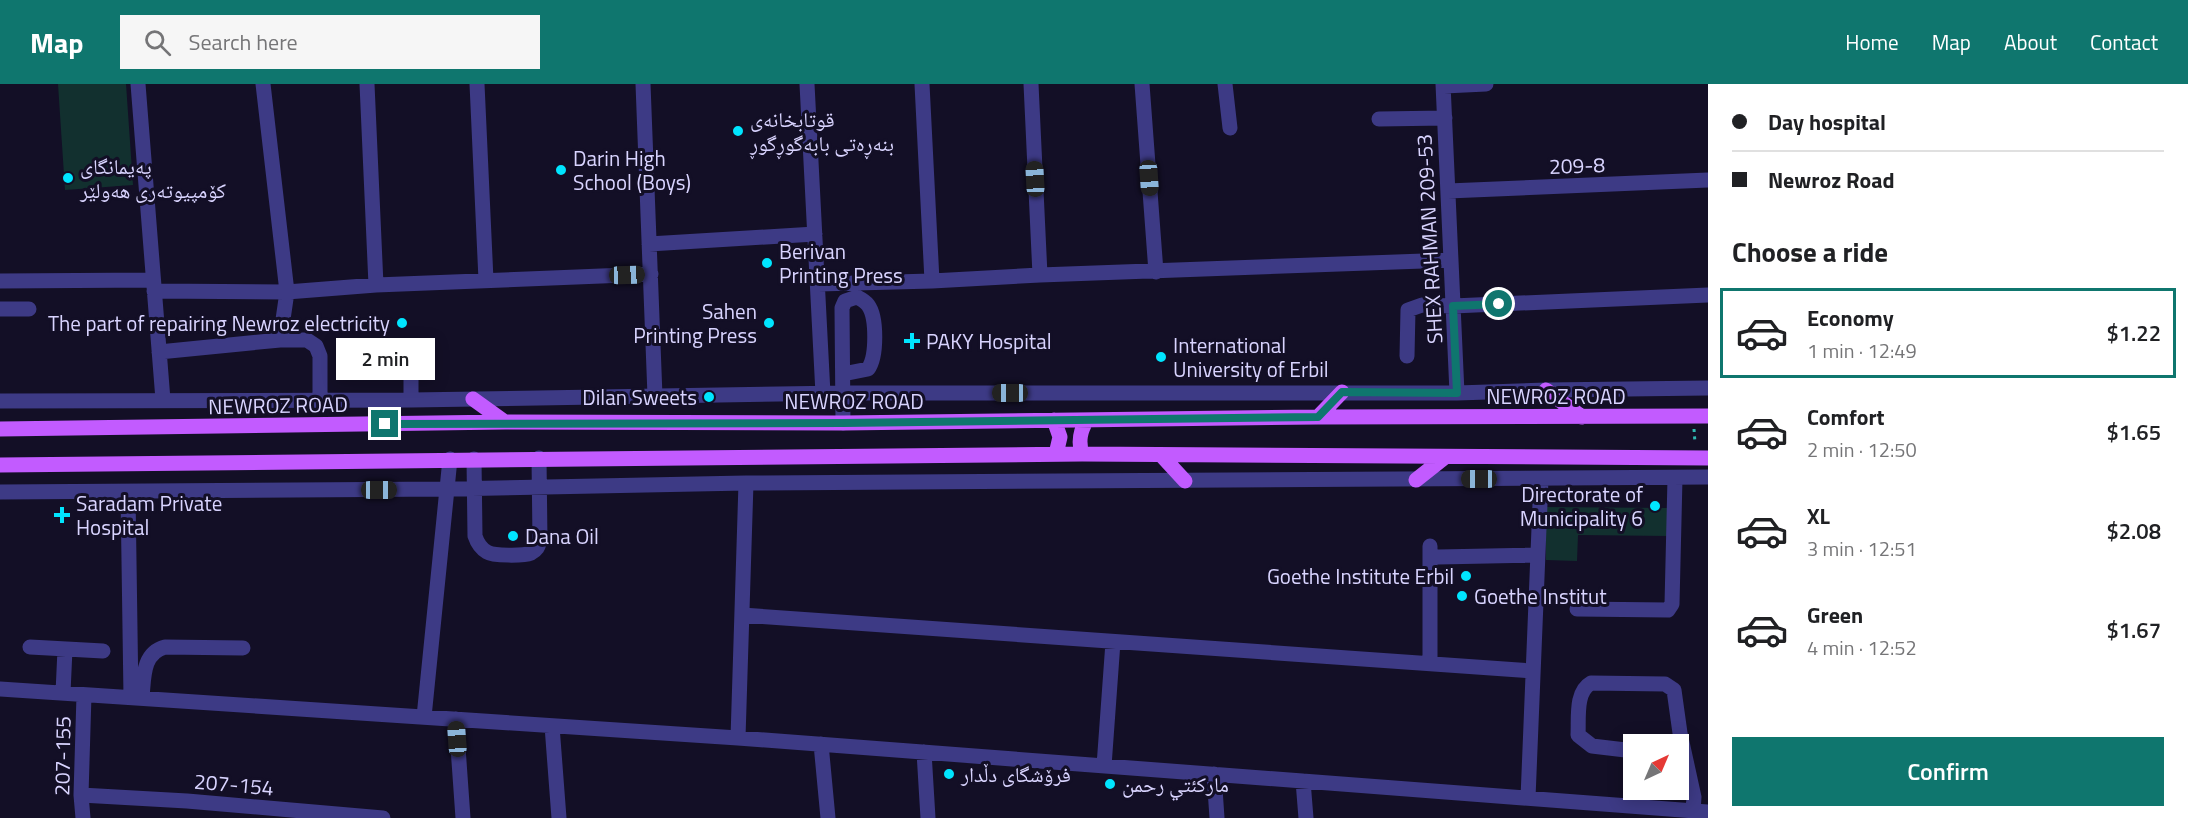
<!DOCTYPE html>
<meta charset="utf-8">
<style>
body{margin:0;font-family:"Titillium Web","Noto Naskh Arabic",sans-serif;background:#f6f6f6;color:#202124;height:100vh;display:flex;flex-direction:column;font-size:22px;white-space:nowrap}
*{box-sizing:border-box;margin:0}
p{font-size:20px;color:#757577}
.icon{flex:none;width:33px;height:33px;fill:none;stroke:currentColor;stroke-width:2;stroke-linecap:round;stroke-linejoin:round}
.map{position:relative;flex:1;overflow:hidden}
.details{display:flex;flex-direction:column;background:#fff;width:480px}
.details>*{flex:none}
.top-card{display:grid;align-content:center;height:132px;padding:0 24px;background:#fff}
.needle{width:39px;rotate:44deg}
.fabs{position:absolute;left:1623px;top:650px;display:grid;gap:12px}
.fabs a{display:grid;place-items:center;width:66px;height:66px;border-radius:0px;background:#fff;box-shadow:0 3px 15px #0003;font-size:30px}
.end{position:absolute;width:27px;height:27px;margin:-14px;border:8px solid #0f766e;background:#fff;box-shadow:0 0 0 3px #fff}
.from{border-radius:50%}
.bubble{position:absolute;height:42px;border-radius:0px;background:#fff;box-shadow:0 3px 15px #0003;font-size:20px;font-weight:600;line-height:42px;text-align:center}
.car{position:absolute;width:18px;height:36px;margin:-18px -9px;border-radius:8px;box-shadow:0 0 4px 2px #0007;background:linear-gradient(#222 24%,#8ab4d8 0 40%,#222 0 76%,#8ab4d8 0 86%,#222 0)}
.top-card b{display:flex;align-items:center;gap:21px;height:57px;font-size:22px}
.top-card b+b{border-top:2px solid #e0e0e0}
.top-card i{width:15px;height:15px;background:#202124}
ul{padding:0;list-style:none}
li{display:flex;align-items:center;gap:18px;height:90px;margin:0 12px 9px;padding:0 12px;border:3px solid transparent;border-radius:0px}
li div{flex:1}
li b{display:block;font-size:22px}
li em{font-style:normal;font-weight:600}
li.on{border-color:#0f766e}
li>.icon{width:54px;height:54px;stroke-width:1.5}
h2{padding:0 24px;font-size:27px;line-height:72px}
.cta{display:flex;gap:12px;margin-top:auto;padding:12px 24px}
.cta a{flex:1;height:69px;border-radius:0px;background:#0f766e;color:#fff;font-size:24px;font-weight:600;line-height:69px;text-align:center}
header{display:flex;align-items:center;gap:36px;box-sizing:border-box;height:84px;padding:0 30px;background:#0f766e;color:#fff}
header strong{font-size:28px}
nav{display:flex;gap:33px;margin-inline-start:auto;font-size:21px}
.search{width:420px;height:54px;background:#f6f6f6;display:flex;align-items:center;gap:15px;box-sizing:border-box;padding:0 21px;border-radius:0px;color:#757577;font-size:22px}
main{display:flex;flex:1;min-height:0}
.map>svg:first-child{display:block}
</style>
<header>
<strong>Map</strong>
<div class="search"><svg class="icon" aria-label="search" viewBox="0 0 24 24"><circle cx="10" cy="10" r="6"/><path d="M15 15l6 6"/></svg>Search here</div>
<nav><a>Home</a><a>Map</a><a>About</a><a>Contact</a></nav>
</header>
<main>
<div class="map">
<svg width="1708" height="734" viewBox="0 0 1708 734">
<rect width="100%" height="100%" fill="#130f26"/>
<path fill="#12302f" d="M58,0h68l7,101 -68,5z
M1546,423l122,1v28l-90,-1 -1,26 -31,-1z"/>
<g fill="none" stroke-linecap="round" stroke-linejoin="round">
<path stroke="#2fb8b0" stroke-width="3" stroke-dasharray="3 4.5" stroke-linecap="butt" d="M1694,345l1,14"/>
<path stroke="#3d3a85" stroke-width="15" d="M138,0l25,316
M263,0l24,208 -7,48
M367,0l9,201
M477,0l9,196
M643,0l12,312
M807,0l16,310
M922,0l10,197
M1031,0l9,191
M1142,0l14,188
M1225,0l5,44
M1443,0l14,309
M1444,2l42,-2
M1379,35l66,-1
M1448,107l260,-11
M649,160l166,-10
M0,197l153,-1
M818,200l114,-3 108,-6 411,-15
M154,207l133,1 89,-7 275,-11
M0,225h29
M159,268l121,-12h27l9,6 4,10v44
M1407,272l1,-46 14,-5 31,1 255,-11
M361,278l43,-2 7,5v35
M0,317l411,-1 433,-7h613l89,-3 162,-2
M843,339l-1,-115 3,-7 12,-4c4,2 8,4 11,8 9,12 9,52 0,64l-25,5
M474,375l1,77c2,6 5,12 12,16 6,4 37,4 44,1 6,-3 7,-6 9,-12l-1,-83
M0,408l447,-3 299,-6 962,-6
M128,409l3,204
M1430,462v118
M1438,473l99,-2
M1577,525l91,1 4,-6 3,-126
M742,531l790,56
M30,563l73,4
M0,605l738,49 970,74
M63,609l2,-44
M142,613c2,-18 0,-44 23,-50l78,1
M424,633l26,-258
M456,635l7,99
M552,642l7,92
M738,654l8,-255
M821,660l7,74
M1634,667l-42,-5 -14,-11c1,-17 -3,-43 13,-52l74,1 9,6 6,43 14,64 -1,14
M924,668l4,66
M1104,682l9,-124
M1214,690l3,44
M1303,697l3,37
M81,711l106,6 196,17
M1528,714l13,-319
M83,734l-2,-23 3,-100"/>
<path stroke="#c25bff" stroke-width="15" d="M1546,306l36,27
M473,315l32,23
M1318,333l24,-25
M1054,336l6,17 -4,17
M0,345l505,-7 338,1 475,-6 390,-1
M1082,370c-4,-13 -2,-23 5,-34
M1161,371l24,26
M0,381l1082,-11 626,4
M1416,396l29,-23"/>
</g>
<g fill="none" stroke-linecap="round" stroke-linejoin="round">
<path stroke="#0f766e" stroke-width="8" d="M385,340l458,-1 475,-6 24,-25 115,1 -4,-87 46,-2"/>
</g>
<g fill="#00e5ff" stroke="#130f26" stroke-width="2">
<circle cx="738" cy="47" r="6"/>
<circle cx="561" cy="86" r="6"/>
<circle cx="68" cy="94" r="6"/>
<circle cx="767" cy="179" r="6"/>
<circle cx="402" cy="239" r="6"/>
<circle cx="769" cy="239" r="6"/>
<path d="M909 248h6v6h6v6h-6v6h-6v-6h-6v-6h6z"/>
<circle cx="1161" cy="273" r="6"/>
<circle cx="709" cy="313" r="6"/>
<circle cx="1655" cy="422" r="6"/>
<path d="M59 422h6v6h6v6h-6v6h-6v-6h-6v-6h6z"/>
<circle cx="513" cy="452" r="6"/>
<circle cx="1466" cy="492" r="6"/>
<circle cx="1462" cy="512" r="6"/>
<circle cx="949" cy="690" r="6"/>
<circle cx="1110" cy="700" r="6"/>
</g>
<g text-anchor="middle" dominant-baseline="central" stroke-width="6" stroke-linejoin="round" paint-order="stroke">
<g font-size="21" fill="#d9d4ff" stroke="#130f26" text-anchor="start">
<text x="750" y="35">قوتابخانەی<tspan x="750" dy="24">بنەڕەتی بابەگوڕگوڕ</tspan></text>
<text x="573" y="74">Darin High<tspan x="573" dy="24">School (Boys)</tspan></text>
<text x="80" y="82">پەیمانگای<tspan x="80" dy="24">کۆمپیوتەری هەولێر</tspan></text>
<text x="779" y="167">Berivan<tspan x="779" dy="24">Printing Press</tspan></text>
<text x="757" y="227" text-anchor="end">Sahen<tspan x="757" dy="24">Printing Press</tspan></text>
<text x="390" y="239" text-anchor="end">The part of repairing Newroz electricity</text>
<text x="926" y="257">PAKY Hospital</text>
<text x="1173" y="261">International<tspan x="1173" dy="24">University of Erbil</tspan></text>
<text x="697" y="313" text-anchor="end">Dilan Sweets</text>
<text x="1643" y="410" text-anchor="end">Directorate of<tspan x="1643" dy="24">Municipality 6</tspan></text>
<text x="76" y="419">Saradam Private<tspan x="76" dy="24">Hospital</tspan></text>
<text x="525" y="452">Dana Oil</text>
<text x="1454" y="492" text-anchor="end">Goethe Institute Erbil</text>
<text x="1474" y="512">Goethe Institut</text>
<text x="961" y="690">فرۆشگای دڵدار</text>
<text x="1122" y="700">ماركئتي رحمن</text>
</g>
<g font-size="21" fill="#d9d4ff" stroke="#130f26">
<text transform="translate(1577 81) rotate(-2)">209-8</text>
<text transform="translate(1429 155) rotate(-93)">SHEX RAHMAN 209-53</text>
<text x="1556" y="312">NEWROZ ROAD</text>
<text x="854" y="317">NEWROZ ROAD</text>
<text transform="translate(278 321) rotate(-1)">NEWROZ ROAD</text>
<text transform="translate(62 672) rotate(-89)">207-155</text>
<text transform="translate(234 700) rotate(5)">207-154</text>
</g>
</g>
</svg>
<div class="fabs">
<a><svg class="needle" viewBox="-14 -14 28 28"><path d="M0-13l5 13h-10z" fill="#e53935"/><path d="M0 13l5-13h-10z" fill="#757577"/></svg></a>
</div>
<i class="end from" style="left:1499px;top:220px"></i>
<i class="end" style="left:385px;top:340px"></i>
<div class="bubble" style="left:336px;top:254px;width:99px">2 min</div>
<i class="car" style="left:1149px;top:94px;rotate:176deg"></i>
<i class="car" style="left:1035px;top:95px;rotate:357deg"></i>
<i class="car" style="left:627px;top:191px;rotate:88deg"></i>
<i class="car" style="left:1010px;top:309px;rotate:270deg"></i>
<i class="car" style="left:1479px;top:395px;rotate:270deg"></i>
<i class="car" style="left:379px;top:406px;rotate:90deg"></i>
<i class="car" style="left:457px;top:655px;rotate:356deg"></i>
</div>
<section class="details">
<div class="top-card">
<b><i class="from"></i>Day hospital</b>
<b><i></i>Newroz Road</b>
</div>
<h2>Choose a ride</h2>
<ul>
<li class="on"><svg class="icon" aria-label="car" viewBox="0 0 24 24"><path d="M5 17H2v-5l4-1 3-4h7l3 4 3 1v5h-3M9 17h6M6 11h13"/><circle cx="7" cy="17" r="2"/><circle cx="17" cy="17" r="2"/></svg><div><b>Economy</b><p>1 min · 12:49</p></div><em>$1.22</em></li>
<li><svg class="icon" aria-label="car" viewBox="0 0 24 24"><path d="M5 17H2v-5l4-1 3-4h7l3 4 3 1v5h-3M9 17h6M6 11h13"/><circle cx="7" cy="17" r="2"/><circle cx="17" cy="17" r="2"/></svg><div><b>Comfort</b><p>2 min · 12:50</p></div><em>$1.65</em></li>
<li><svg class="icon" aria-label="car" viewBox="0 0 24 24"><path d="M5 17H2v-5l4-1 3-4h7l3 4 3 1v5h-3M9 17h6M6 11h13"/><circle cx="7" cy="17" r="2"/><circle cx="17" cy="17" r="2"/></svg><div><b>XL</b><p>3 min · 12:51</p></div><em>$2.08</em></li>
<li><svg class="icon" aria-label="car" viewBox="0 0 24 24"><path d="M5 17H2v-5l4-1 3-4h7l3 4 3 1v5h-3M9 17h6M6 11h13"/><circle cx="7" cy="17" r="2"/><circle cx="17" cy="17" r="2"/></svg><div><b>Green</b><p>4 min · 12:52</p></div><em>$1.67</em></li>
</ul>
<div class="cta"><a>Confirm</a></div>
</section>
</main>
